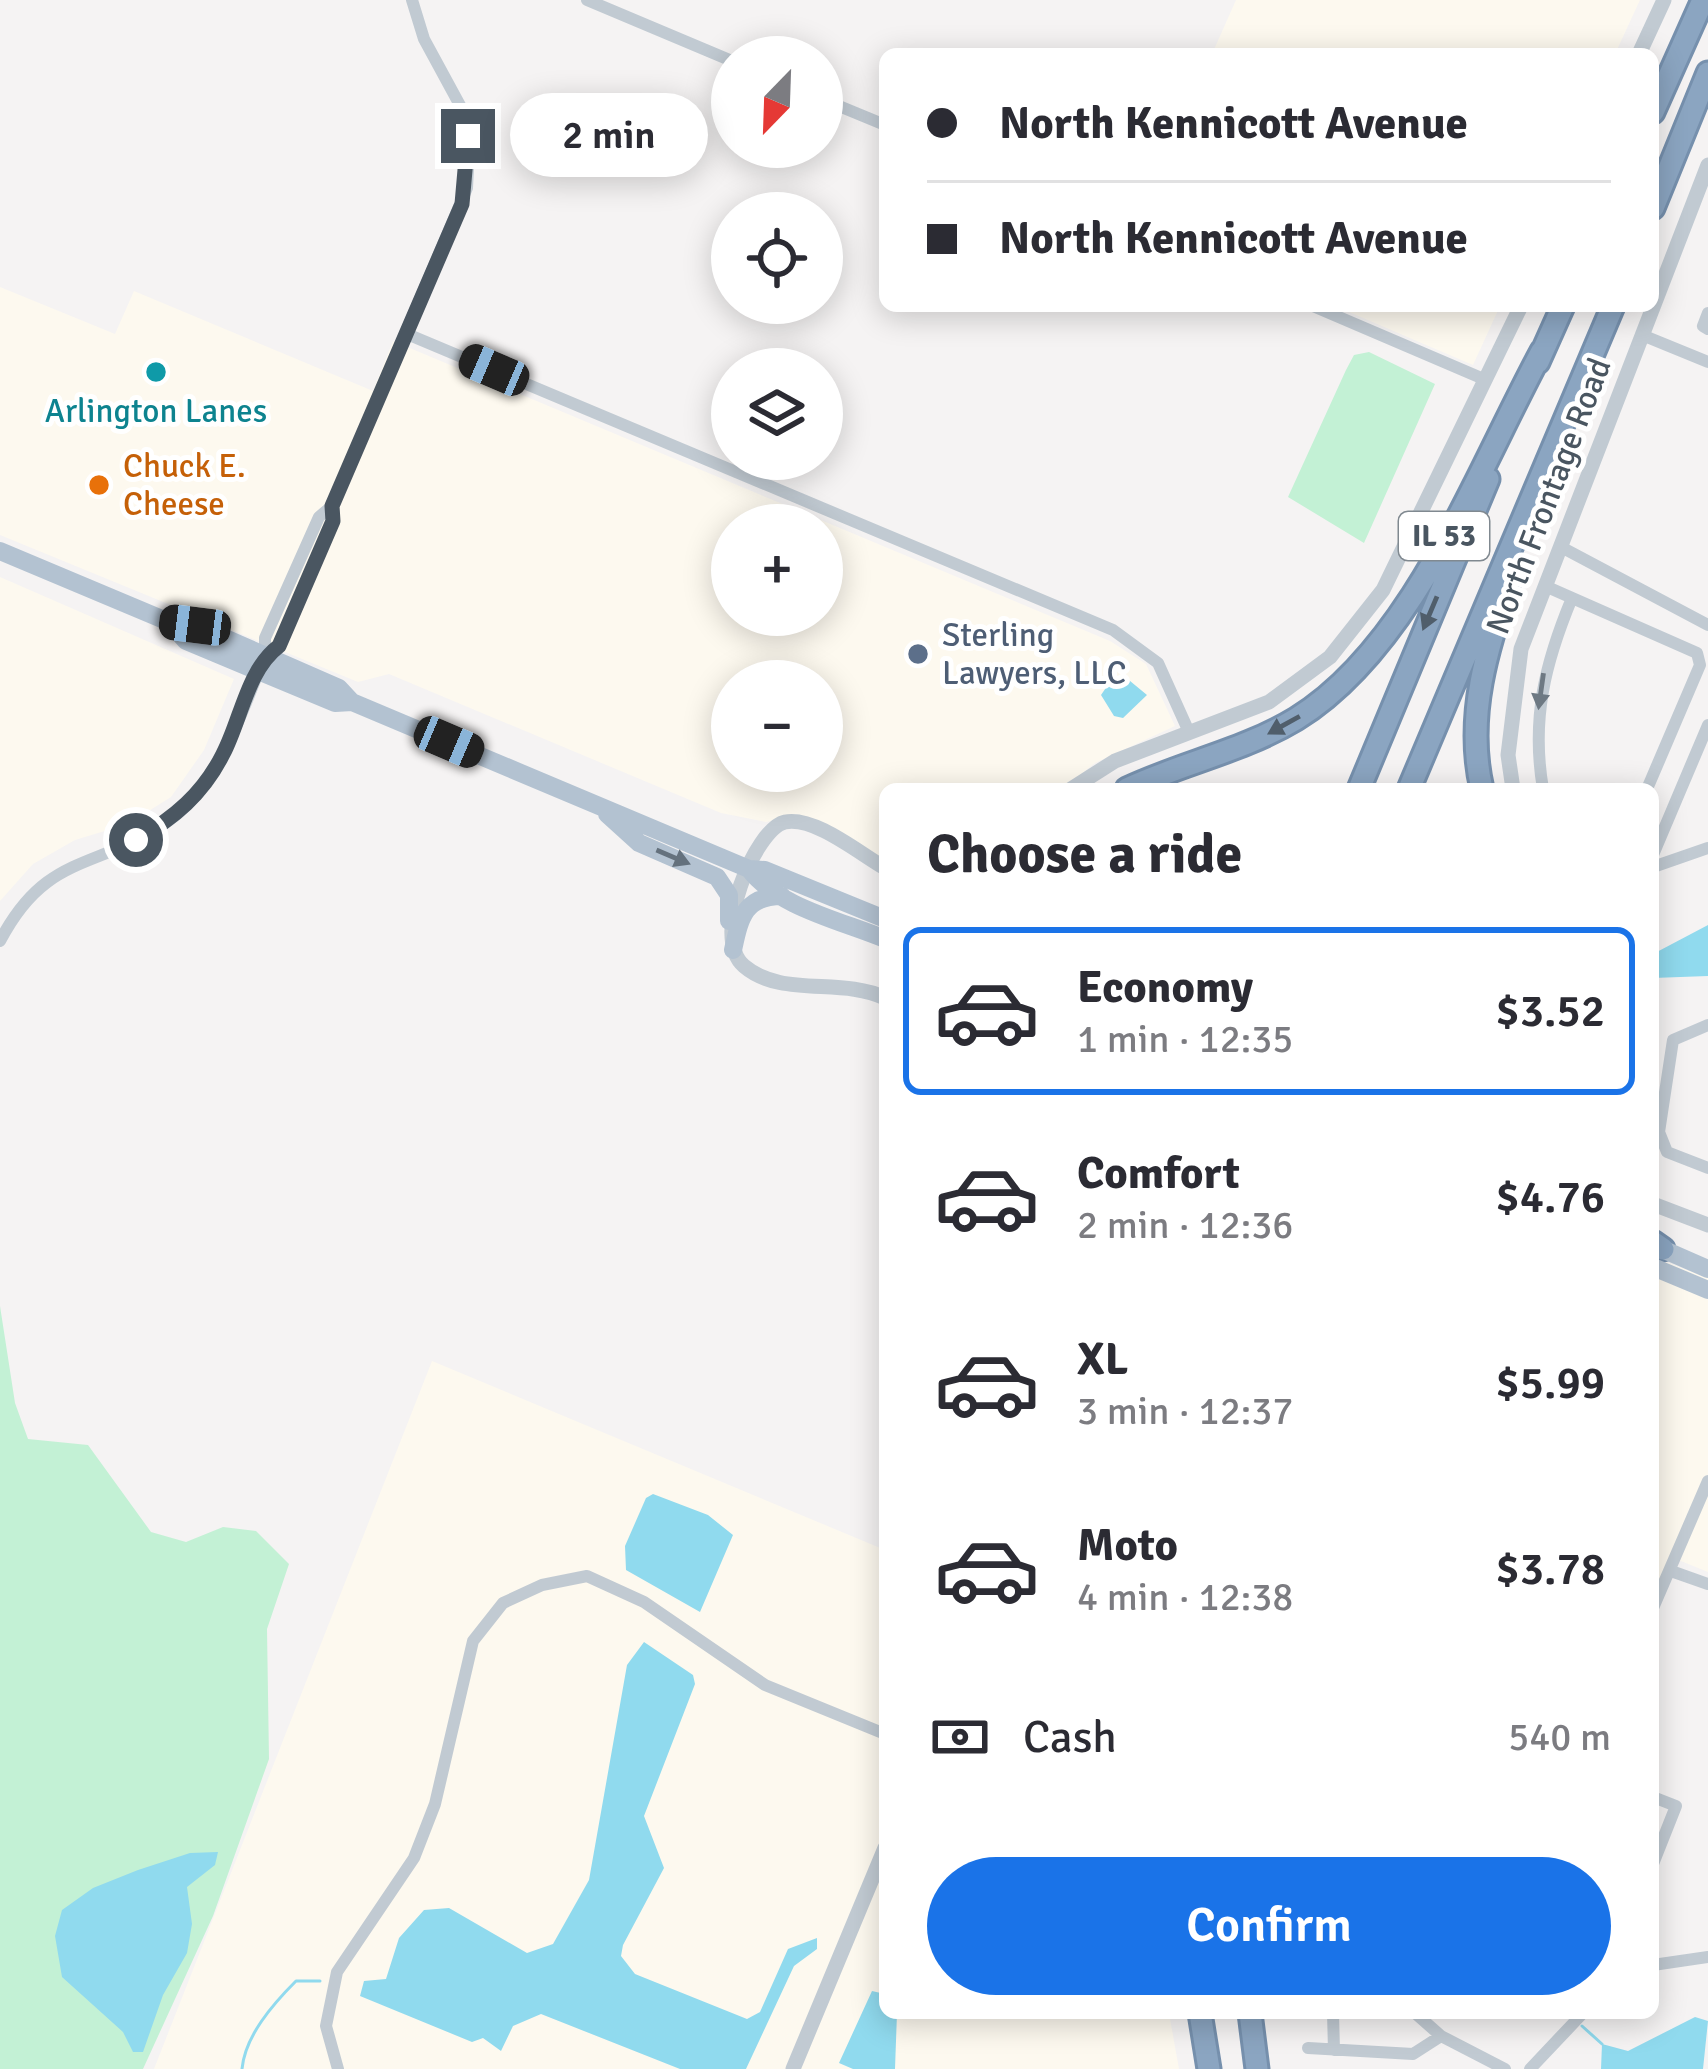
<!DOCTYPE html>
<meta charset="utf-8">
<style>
body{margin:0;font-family:Signika,sans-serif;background:#f2f2f3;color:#2b2b33;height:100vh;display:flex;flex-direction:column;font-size:45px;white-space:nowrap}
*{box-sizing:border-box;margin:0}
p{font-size:39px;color:#7c7c81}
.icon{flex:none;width:66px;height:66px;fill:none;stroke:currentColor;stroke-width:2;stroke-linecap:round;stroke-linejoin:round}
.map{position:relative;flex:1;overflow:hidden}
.sheet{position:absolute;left:879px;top:783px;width:780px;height:1236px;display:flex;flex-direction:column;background:#fff;border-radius:18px;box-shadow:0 6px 30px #0003}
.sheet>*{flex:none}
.top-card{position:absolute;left:879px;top:48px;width:780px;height:264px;border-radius:18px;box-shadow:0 6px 30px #0003;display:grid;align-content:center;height:264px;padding:0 48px;background:#fff}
.needle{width:78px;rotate:203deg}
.fabs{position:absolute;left:711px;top:36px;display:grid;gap:24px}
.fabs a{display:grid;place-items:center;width:132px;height:132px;border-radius:50%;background:#fff;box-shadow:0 6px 30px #0003;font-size:60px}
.end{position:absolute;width:54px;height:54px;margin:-27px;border:15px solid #4a5661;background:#fff;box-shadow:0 0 0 6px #fff}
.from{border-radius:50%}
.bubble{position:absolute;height:84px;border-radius:42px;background:#fff;box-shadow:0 6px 30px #0003;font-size:39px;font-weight:600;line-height:84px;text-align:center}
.car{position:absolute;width:36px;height:72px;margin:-36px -18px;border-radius:15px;box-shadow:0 0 9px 3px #0007;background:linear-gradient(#222 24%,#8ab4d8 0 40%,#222 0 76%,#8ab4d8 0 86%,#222 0)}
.top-card b{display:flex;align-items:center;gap:42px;height:114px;font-size:45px}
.top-card b+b{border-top:3px solid #e1e1e2}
.top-card i{width:30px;height:30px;background:#2b2b33}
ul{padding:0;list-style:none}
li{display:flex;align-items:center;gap:36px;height:168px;margin:0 24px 18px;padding:0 24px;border:6px solid transparent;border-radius:18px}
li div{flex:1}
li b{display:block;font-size:45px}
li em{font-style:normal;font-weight:600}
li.active{border-color:#1a73e8}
li>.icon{width:108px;height:108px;stroke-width:1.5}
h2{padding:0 48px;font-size:54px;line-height:144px}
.pay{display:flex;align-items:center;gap:30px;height:132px;padding:0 48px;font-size:45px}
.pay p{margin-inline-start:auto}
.button{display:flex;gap:24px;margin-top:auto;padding:24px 48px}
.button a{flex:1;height:138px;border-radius:72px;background:#1a73e8;color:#fff;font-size:48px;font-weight:600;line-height:138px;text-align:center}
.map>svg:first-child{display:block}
</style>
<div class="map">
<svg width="1708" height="2069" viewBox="0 0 1708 2069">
<rect width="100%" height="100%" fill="#f5f3f3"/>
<path fill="#fdf9ef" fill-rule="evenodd" d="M1236,0h404l-25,54h-403z
M0,287l115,47 19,-43 239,100 20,-50 717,300 36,23 29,62 -80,37 -33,26h-177v71l-87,-46 -32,8 -45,-9 -332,-139 -31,8 -358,-147zM732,525h90v90h-90zM732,681h90v90h-90z
M1335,306h165l-27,59z
M0,577l234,102 -30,71 -33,47 -43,27 -53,16 -42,24 -33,37z
M1653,1257l55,21v294l-32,-13 -23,49z
M432,1361l453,189v463h284l10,56h-1025z"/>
<path fill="#c3f1d5" d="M1369,352l66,32 -71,159 -76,-46 58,-127 8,-15z
M0,1306l15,97 13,36 60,6 63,87 35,10 37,-15 33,4 33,33 -22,65 2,130 -56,157 -70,153h-143z"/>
<path fill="#90daee" d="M1114,676h10l23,19 -24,23 -9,-2 -13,-21z
M1708,925v51l-55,2v-24z
M653,1494l55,21 25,20 -33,77 -74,-42 -1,-24 21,-48z
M644,1642l49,33 2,9 -51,132 20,52 -41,77 -2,11 14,18 112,45 13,-7 28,-63 29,-11v11l-23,17 -48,103h-66l-139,-55 -28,12 -12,25 -18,-13 -11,4 -112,-46 4,-15 22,-2 13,-41 25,-28 25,-2 78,45 26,-9 36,-64 38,-215z
M218,1852l-3,13 -28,22 5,37 -5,29 -24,42 -20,57h-10l-10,-20 -61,-55 -7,-41 7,-26 31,-22 45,-18 52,-17z
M872,1991l13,3v19h12l-2,56h-42l-14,-6z
M1695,2017l13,4 -5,48h-102l1,-25 26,7z"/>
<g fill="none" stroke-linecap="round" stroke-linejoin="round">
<path stroke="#90daee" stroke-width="3" d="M1582,2026l20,18
M242,2069c3,-33 31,-65 54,-88h24"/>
<defs>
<path id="motorway" d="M1653,112l50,-112
M1653,208l55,-135
M1538,362l25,-56
M1127,789c55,-26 116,-38 169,-70 117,-72 181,-248 246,-368
M1359,789l129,-310
M1409,789l204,-483
M1482,789c-17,-72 5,-143 29,-210
M1653,1242l10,7
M1200,2013l9,56
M1250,2013l7,56"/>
</defs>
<use href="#motorway" stroke="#7690ad" stroke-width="27"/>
<path stroke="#c1cad2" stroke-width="12" d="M587,0l145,61
M822,99l63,26
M1313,306l173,74
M1708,313l-5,13 5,3
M407,334l706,296 45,33 31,69
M1642,335l66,27
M1561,547l147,78
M1545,586l152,67 3,12 -53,124
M265,656l14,-10 54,-125 -1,-15
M1543,789c-12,-70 2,-126 29,-191
M1653,855l55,-130
M1653,867l55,-19
M0,941c47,-90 97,-70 168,-120 53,-37 72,-107 97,-165v-18l54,-121 13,-11 135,-318 2,-40 -7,-39 -38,-70 -12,-39
M1708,1025l-35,15 -14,92 8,20 41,16
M1671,1571l37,13
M1653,1608l55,-127
M1653,1797l23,9 -23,58
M1653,1965l55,-8
M1333,2013l1,37
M1415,2013l26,23 64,33
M1308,2048l105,6 28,-18
M338,2069l-12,-43 11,-54 77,-114 21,-54 38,-163 30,-38 39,-18 45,-9 57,26 121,83 120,49
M1530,2069l53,-56"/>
<path stroke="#c1cad2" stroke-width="15" d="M1639,54l25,-54
M1071,789l44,-28 154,-59 61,-45 53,-67 138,-284
M1513,789l-5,-34 13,-106 187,-484
M885,868c-25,-14 -70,-52 -100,-46 -30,7 -75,115 -41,144 37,32 98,11 141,32
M1653,1204l55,21
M793,2069l92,-221"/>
<path stroke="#b3c2d1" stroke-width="18" d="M0,551l169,71 26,3 144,63 13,14 397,167 16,1 120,49
M169,622l17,19 149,62 17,-1
M607,814l32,29 78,34 12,18v26
M749,869c28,38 93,52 136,70
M733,950c7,-32 11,-54 49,-54
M1653,1245l55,24
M1653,1267l55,23"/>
<use href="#motorway" stroke="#8ba5c1" stroke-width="21"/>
</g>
<defs><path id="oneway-solid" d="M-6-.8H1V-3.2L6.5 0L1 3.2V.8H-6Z" transform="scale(3)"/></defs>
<g fill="#505e6b">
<use href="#oneway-solid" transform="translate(1430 613) rotate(113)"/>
<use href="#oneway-solid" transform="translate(1284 725) rotate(151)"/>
</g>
<use fill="#6e7983" href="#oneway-solid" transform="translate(1541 691) rotate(98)"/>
<use fill="#64717d" href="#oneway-solid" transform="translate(673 857) rotate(23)"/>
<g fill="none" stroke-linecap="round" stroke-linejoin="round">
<path stroke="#4a5661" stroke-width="15" d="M136,840c38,-22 67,-46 87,-86 18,-34 24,-84 56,-108l54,-125 -1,-15 130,-302 6,-68"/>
</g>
<circle fill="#0f9aa8" stroke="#fff" stroke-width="4.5" cx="156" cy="372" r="12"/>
<circle fill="#e8710a" stroke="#fff" stroke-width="4.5" cx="99" cy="485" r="12"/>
<circle fill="#5c6f8a" stroke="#fff" stroke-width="4.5" cx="918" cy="654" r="12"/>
<g text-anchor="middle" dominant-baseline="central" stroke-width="10" stroke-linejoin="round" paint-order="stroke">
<rect fill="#fff" stroke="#808990" stroke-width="3" x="1399" y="512" width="90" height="48" rx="9"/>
<g font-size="30" font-weight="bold" fill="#4a5661">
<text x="1444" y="536">IL 53</text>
</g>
<g font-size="33" fill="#0d838f" stroke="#fff">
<text x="156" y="411">Arlington Lanes</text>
</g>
<g font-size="33" fill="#c56008" stroke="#fff" text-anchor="start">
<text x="123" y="466">Chuck E.<tspan x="123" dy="38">Cheese</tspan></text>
</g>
<g font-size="33" fill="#4a5661" stroke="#fff">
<text transform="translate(1549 496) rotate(-69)">North Frontage Road</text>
</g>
<g font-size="33" fill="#4e5e75" stroke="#fff" text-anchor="start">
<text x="942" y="635">Sterling<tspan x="942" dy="38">Lawyers, LLC</tspan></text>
</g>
</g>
</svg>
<div class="fabs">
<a><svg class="needle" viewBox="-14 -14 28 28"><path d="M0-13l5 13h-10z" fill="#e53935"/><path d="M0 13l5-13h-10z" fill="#7c7c81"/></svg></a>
<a><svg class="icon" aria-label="locate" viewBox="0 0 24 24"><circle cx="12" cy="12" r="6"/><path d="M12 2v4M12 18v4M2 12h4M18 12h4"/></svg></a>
<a><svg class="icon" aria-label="layers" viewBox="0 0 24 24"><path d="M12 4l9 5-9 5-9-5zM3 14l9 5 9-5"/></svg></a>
<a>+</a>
<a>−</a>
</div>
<i class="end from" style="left:136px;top:840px"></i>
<i class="end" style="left:468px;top:136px"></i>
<div class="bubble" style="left:510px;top:93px;width:198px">2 min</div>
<i class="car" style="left:494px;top:370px;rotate:293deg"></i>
<i class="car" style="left:195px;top:625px;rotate:277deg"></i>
<i class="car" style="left:449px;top:742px;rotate:113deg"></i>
<div class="top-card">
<b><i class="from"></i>North Kennicott Avenue</b>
<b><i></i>North Kennicott Avenue</b>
</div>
<section class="sheet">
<h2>Choose a ride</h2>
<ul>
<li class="active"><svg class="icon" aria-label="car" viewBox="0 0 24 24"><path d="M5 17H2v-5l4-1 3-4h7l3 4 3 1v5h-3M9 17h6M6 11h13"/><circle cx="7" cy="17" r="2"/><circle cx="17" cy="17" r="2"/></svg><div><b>Economy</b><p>1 min · 12:35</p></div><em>$3.52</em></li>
<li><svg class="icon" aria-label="car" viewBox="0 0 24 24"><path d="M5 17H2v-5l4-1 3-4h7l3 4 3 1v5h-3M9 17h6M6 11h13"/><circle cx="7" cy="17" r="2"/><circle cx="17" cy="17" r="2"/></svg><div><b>Comfort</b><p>2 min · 12:36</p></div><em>$4.76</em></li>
<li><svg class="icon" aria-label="car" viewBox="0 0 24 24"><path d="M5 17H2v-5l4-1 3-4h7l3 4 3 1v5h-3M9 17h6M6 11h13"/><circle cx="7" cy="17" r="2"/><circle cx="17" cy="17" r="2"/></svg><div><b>XL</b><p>3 min · 12:37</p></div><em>$5.99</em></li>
<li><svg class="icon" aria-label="car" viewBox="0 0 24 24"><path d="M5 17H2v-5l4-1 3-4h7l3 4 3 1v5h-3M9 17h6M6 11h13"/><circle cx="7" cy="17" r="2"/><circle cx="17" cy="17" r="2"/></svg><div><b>Moto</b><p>4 min · 12:38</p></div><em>$3.78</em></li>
</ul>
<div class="pay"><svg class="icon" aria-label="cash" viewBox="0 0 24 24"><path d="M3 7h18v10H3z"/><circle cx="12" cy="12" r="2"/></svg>Cash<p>540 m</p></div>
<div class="button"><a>Confirm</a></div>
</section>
</div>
